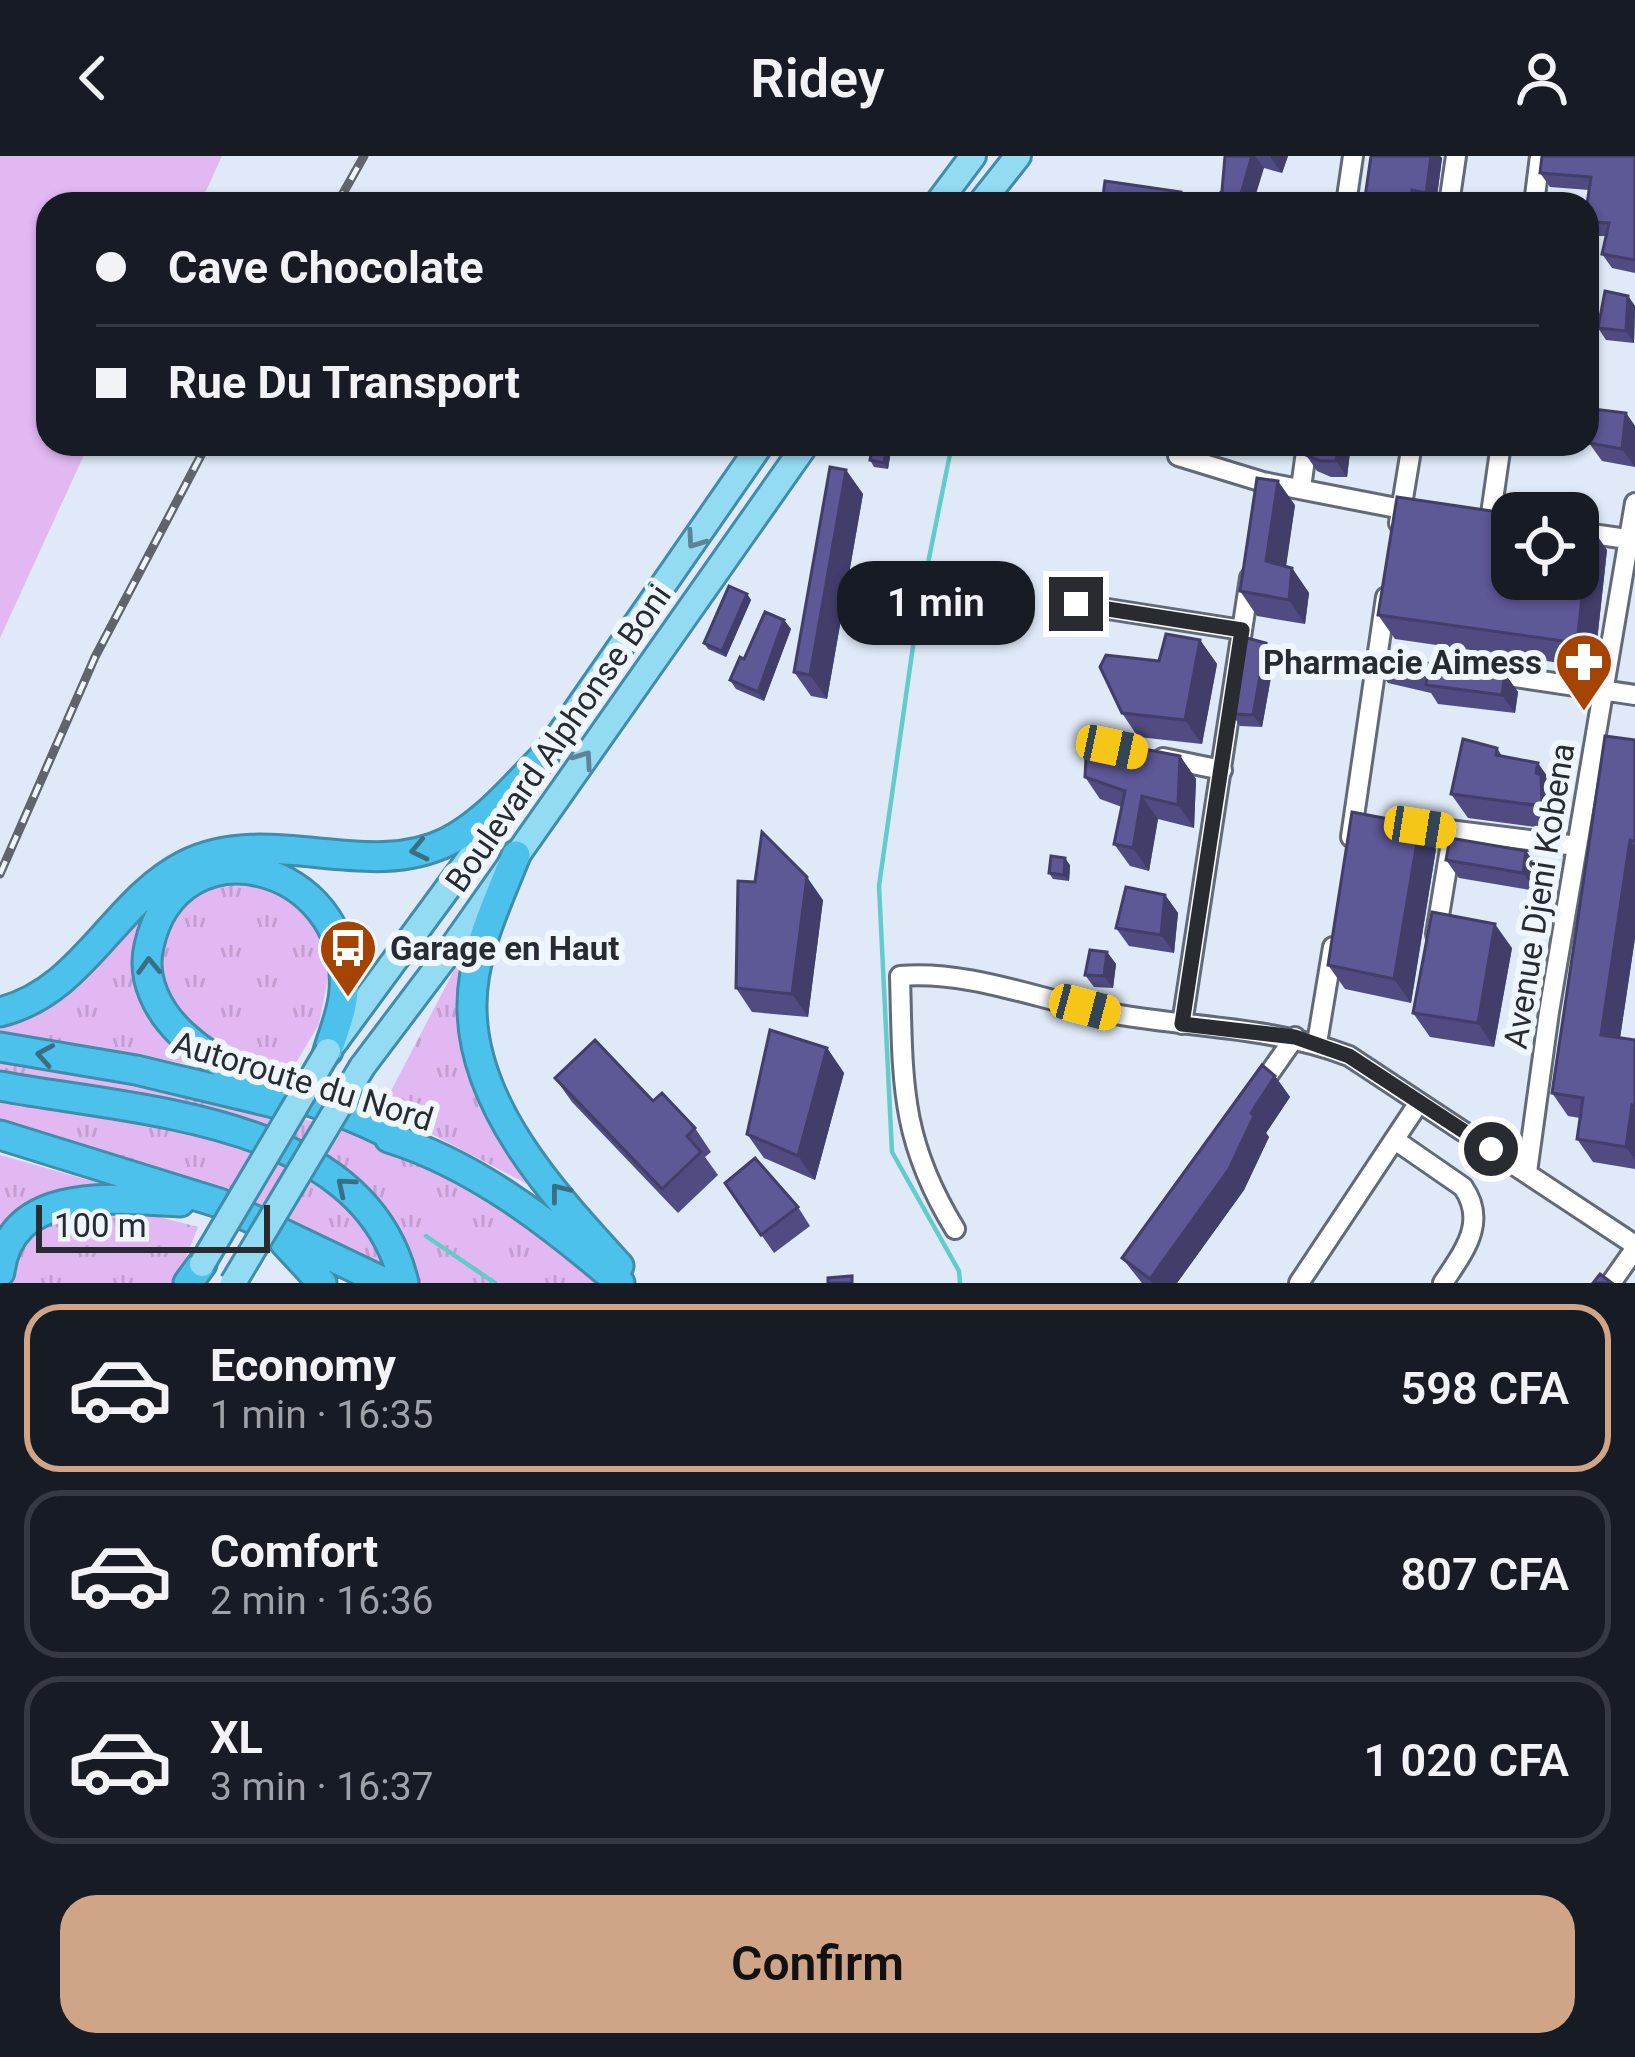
<!DOCTYPE html>
<meta charset="utf-8">
<style>
body{margin:0;font-family:Roboto,sans-serif;background:#20242c;color:#f1f3f6;height:100vh;display:flex;flex-direction:column;font-size:45px;white-space:nowrap}
*{box-sizing:border-box;margin:0}
p{font-size:39px;color:#9ea1a6}
.icon{flex:none;width:66px;height:66px;fill:none;stroke:currentColor;stroke-width:2;stroke-linecap:round;stroke-linejoin:round}
.map{position:relative;height:1127px;overflow:hidden}
.drawer{display:flex;flex-direction:column;background:#171b24;flex:1}
.drawer>*{flex:none}
.hud{position:absolute;left:36px;top:36px;width:1563px;height:264px;border-radius:36px;box-shadow:0 3px 9px #0004;display:grid;align-content:center;height:264px;padding:0 60px;background:#171b24}
.tools{position:absolute;left:1491px;top:336px;display:grid;gap:24px}
.tools a{display:grid;place-items:center;width:108px;height:108px;border-radius:24px;background:#171b24;box-shadow:0 3px 9px #0004;font-size:60px}
.scale{position:absolute;left:36px;bottom:30px;width:234px;box-sizing:border-box;padding-left:12px;border:6px solid #282c31;border-top:0;font-size:33px;line-height:42px;white-space:nowrap;color:#282c31;-webkit-text-stroke:9px #f0f6fe;paint-order:stroke}
.end{position:absolute;width:54px;height:54px;margin:-27px;border:15px solid #282c31;background:#fff;box-shadow:0 0 0 6px #fff}
.from{border-radius:50%}
.bubble{position:absolute;height:84px;border-radius:36px;background:#171b24;box-shadow:0 3px 9px #0004;font-size:39px;font-weight:600;line-height:84px;text-align:center}
.car{position:absolute;width:36px;height:72px;margin:-36px -18px;border-radius:15px;box-shadow:0 0 9px 3px #0007;background:linear-gradient(#f5c518 24%,#345 0 40%,#f5c518 0 76%,#345 0 86%,#f5c518 0)}
.hud b{display:flex;align-items:center;gap:42px;height:114px;font-size:45px}
.hud b+b{border-top:3px solid #363941}
.hud i{width:30px;height:30px;background:#f1f3f6}
ul{padding:21px 0 0;list-style:none}
li{display:flex;align-items:center;gap:36px;height:168px;margin:0 24px 18px;padding:0 36px;border:6px solid #363941;border-radius:36px}
li div{flex:1}
li b{display:block;font-size:45px}
li em{font-style:normal;font-weight:600}
li.selected{border-color:#cfa487}
li>.icon{width:108px;height:108px;stroke-width:1.5}
.cta{display:flex;gap:24px;margin-top:auto;padding:24px 60px}
.cta a{flex:1;height:138px;border-radius:36px;background:#cfa487;color:#111;font-size:48px;font-weight:600;line-height:138px;text-align:center}
header{display:flex;justify-content:space-between;align-items:center;height:156px;padding:0 60px;background:#171b24;font-size:54px;font-weight:600}
.map>svg:first-child{display:block}
</style>
<header><svg class="icon" aria-label="back" viewBox="0 0 24 24"><path d="M15 5l-7 7 7 7"/></svg>Ridey<svg class="icon" aria-label="person" viewBox="0 0 24 24"><circle cx="12" cy="8" r="4"/><path d="M4 21q1-7 8-7t8 7"/></svg></header>
<div class="map">
<svg width="1635" height="1127" viewBox="0 0 1635 1127">
<defs>
<pattern id="grass-tufts" width="24" height="20" patternUnits="userSpaceOnUse" patternTransform="scale(3)"><rect width="24" height="20" fill="#e2b8f3"/><path d="M3 7l-1-3M5 7V3M7 7l1-3M15 17l-1-3M17 17v-4M19 17l1-3" fill="none" stroke="#c29ed1"/></pattern>
</defs>
<rect width="100%" height="100%" fill="#dfe9f7"/>
<path fill="url(#grass-tufts)" d="M230,722l68,17 34,62 -13,67 -32,54 -72,-41 -16,29 -199,-35v-7l143,-112 27,4 17,-18z
M462,799l5,2 -5,31 84,206 -164,-86z
M0,902c154,22 352,56 486,137 42,25 80,59 119,88h-191l-414,-160z
M0,999l113,32 12,21 73,19 -22,56h-176z"/>
<path fill="#e2b8f3" d="M0,0h222l-22,48h-152v240h41l-89,194z"/>
<g fill="none" stroke-linecap="round" stroke-linejoin="round">
<path stroke="#63cbcb" stroke-width="4.5" d="M952,288l-35,174 -38,268 13,266 67,119 1,12
M426,1080l69,47"/>
<defs>
<path id="minor" d="M1346,48l7,-48
M1449,48l7,-48
M1534,48l6,-48
M1180,288l-2,12 85,26 149,29
M1301,332l6,-44
M1490,365l11,-77
M1399,367l13,-79
M1578,376l57,8
M1076,448l166,26
M1482,516l153,23
M1163,602l59,12
M1400,668l177,22
M1351,681l35,-240
M1436,778l15,-91
M1182,868l68,-446
M1317,887l16,-96
M1257,935l38,-54
M1395,984l68,47c25,36 0,65 -20,96
M1527,1016l22,-160 86,-509
M955,1073c-56,-91 -52,-149 -55,-253 72,-6 144,26 215,38 78,14 160,13 234,42l286,189
M1299,1127l119,-179
M1611,1127l24,-34"/>
<path id="major" d="M937,48l36,-48
M980,48l38,-48
M334,887l210,-286 217,-313
M362,911l92,-122 352,-501"/>
<path id="highway" d="M516,699c-19,48 -44,98 -44,150 -1,101 83,191 147,261
M0,856c84,-21 113,-110 185,-147 83,-42 181,17 262,-23 38,-19 68,-56 97,-85
M0,891l136,23 142,34
M328,895c6,-20 15,-40 16,-61 9,-128 -167,-172 -195,-44 -8,33 9,66 34,89 60,56 151,65 220,107
M0,930c138,26 365,31 404,197
M0,979l219,68 167,80
M389,982c87,27 163,87 231,145
M284,1086l38,41
M0,1116c11,-88 117,-73 180,-70
M188,1127l14,-19"/>
</defs>
<use href="#minor" stroke="#616a76" stroke-width="24"/>
<use href="#major" stroke="#3f8daa" stroke-width="30"/>
<use href="#highway" stroke="#3f8daa" stroke-width="33"/>
<use href="#minor" stroke="#fff" stroke-width="18"/>
<use href="#major" stroke="#93daf3" stroke-width="24"/>
<use href="#highway" stroke="#4bc1eb" stroke-width="27"/>
<defs>
<path id="rail" d="M337,48l27,-48
M0,718l95,-217 112,-213"/>
</defs>
<use href="#rail" stroke="#60656d" stroke-width="9"/>
<use href="#rail" stroke="#f0f6fe" stroke-width="4.5" stroke-dasharray="14" stroke-linecap="butt"/>
<defs>
<path id="major-bridge" d="M202,1108l126,-213
M233,1127l129,-216"/>
</defs>
<use href="#major-bridge" stroke="#3f8daa" stroke-width="30" stroke-linecap="butt"/>
<use href="#major-bridge" stroke="#93daf3" stroke-width="24"/>
</g>
<path fill="#504c81" d="M1225,0h63l-6,17 -18,-5 -42,23z
M1371,0h69l2,2 -6,46h-72z
M1635,0v117l-23,-5 -10,-14 4,-18h-12l-7,-10 2,-36 -39,-3 -10,-14z
M1628,140l7,10 -1,37 -28,-3 -8,-12z
M1626,257l9,13v41l-33,-6 -13,-18z
M873,288h19l-4,25 -14,-2 -4,-7z
M1351,288l-4,33h-16l-14,-6 -11,-16z
M1521,288h32l-1,5 -30,-4z
M846,314l17,24 -36,205 -16,-3 -17,-24z
M1295,349l-9,62 6,1 17,25 -4,31 -48,-8 -17,-25z
M1607,394l-13,118 -199,-29 -17,-24z
M747,438l4,6 -25,57 -18,-8 -4,-6z
M784,464l7,9 -27,72 -28,-12 -6,-9 14,-21z
M1200,484l17,24 -15,80 -64,-7 -16,-24 37,-52z
M1266,487l9,12 -13,72 -22,-1 -8,-12z
M1375,509l130,9 13,18 -3,21 -77,-9 -7,-11 -43,-10z
M1635,584v198l-15,100 15,2v129l-42,-7 -16,-23 3,-21 -12,-2 -16,-23z
M1497,592l5,8 53,31 -2,6 4,6 2,31 -91,-12 -17,-24z
M1180,600l16,23 -2,49 -36,-9 -9,52 -19,-5 -16,-22 8,-37 -22,-8 -15,-22z
M1436,693l-25,154 -66,-14 -17,-24z
M1526,695l13,19 -3,21 -77,-13 -13,-18z
M1070,709l-1,16 -16,-2 -4,-6z
M1165,739l13,18 -4,40 -45,-7 -13,-18z
M823,744l-15,117 -56,-5 -16,-24z
M1512,792l-18,99 -64,-10 -17,-24z
M1107,796l9,12 -3,24 -19,-1 -9,-12z
M827,892l17,25 -29,107 -51,-22 -17,-24z
M1275,920l15,21 -24,36 3,4 -25,53 -67,93h-35l-20,-25z
M555,922l98,23 42,27 16,24 -6,5 13,18 -40,38 -106,-111z
M725,1027l73,24 12,19 -36,27z"/>
<path fill="#413e69" d="M1252,0h3l9,12 -11,36 -13,-7z
M1271,0h17l-6,17 -11,-15z
M1431,0h9l2,2 -6,46h-2l-8,-11z
M1412,34l9,14h-10z
M1181,36l9,12h-10z
M1628,140l7,10 -1,37 -8,-12z
M1626,257l9,13v41l-13,-18z
M887,288h5l-4,25 -4,-6z
M1338,288h13l-4,33 -11,-16z
M846,314l17,24 -36,205 -17,-24z
M1278,325l17,24 -12,80 -17,-24z
M1590,369l17,25 -13,118 -17,-25z
M1292,412l17,25 -4,31 -16,-24z
M747,438l4,6 -25,57 -4,-6z
M784,464l7,9 -27,72 -6,-9z
M1200,484l17,24 -15,80 -17,-24z
M1266,487l9,12 -13,72 -9,-12z
M1505,518l13,18 -3,21 -13,-18z
M1180,600l16,23 -2,49 -16,-23z
M1538,607l17,24 -2,6 4,6 2,31 -17,-24 -6,-33z
M1142,640l16,23 -9,52 -16,-23z
M1420,669l16,24 -25,154 -17,-24z
M1630,684l5,7v91l-18,120 -16,-23z
M1526,695l13,19 -3,21 -13,-18z
M1065,702l5,7 -1,16 -5,-6z
M807,721l16,23 -15,117 -16,-23z
M1165,739l13,18 -4,40 -13,-18z
M1495,768l17,24 -18,99 -16,-24z
M1107,796l9,12 -3,24 -9,-12z
M827,892l17,25 -29,107 -17,-24z
M1275,920l15,21 -24,36 3,4 -25,53 -67,93h-25l-2,-4z
M1632,949l3,4v51l-9,-13z"/>
<path fill="#5d5896" stroke="#413e69" stroke-width="3" d="M1225,0h27l-12,41 24,4v3h-54l12,-13z
M1371,0h60l-5,37 -14,-3 -1,14h-47z
M1542,0h93v104l-33,-6 7,-31 -22,-1v-18l4,-27 -51,-4z
M1105,25l76,11 -1,12h-78z
M1471,42l24,6h-25z
M1605,135l23,5 -2,35 -28,-3z
M1593,253l33,4 -4,36 -33,-6z
M873,288h14l-3,19 -14,-3z
M1306,288h32l-2,17h-16l-14,-6z
M830,311l16,3 -36,205 -16,-3z
M1257,322l21,3 -12,80 26,7 -3,32 -49,-9z
M1397,341l115,17v65h66v-55l12,1 -13,118 -199,-28z
M729,430l18,8 -25,57 -18,-8z
M765,456l19,8 -26,72 -28,-12 10,-23 4,2z
M1166,478l34,6 -15,80 -63,-7 -22,-46 6,-12 53,6z
M1243,481l23,6 -13,72 -21,-1z
M1376,500l129,18 -3,21 -76,-10 1,-9 -52,-11z
M1605,580l30,4v101l-5,-1 -29,195 34,5v66l-3,-1 -6,42 -49,-8 6,-41 -31,-5z
M1087,582l93,18 -2,49 -36,-9 -9,52 -19,-4 11,-53 -40,-14z
M1463,583l34,9 -1,7 42,8 -2,10 5,2 1,31 -91,-12z
M1352,656l68,13 -26,154 -66,-14z
M762,676l45,45 -15,117 -56,-6 2,-107 17,1z
M1450,682l76,13 -3,22 -77,-13z
M1051,700l14,2 -1,17 -15,-2z
M1126,731l39,8 -4,40 -45,-7z
M1432,756l63,12 -17,99 -65,-10z
M1090,794l17,2 -3,24 -19,-1z
M770,874l57,18 -29,108 -51,-22z
M595,884l58,61 9,-8 33,35 -8,8 14,16 -39,37 -107,-111z
M1262,909l13,11 -24,37 3,3 -25,53 -79,110 -28,-21z
M755,1002l43,49 -37,28 -36,-52z
M1600,1118l12,9h-19z
M852,1120v7h-24v-5z"/>
<defs><path id="oneway-chevron" d="M-2-3.5L2.5 0L-2 3.5" fill="none" stroke-width="1.6" stroke-linecap="round" stroke-linejoin="round" transform="scale(3)"/></defs>
<g stroke="#5e8392">
<use href="#oneway-chevron" transform="translate(695 384) rotate(125)"/>
<use href="#oneway-chevron" transform="translate(584 603) rotate(-55)"/>
</g>
<g stroke="#386f85">
<use href="#oneway-chevron" transform="translate(419 694) rotate(168)"/>
<use href="#oneway-chevron" transform="translate(149 810) rotate(-92)"/>
<use href="#oneway-chevron" transform="translate(45 899) rotate(-170)"/>
<use href="#oneway-chevron" transform="translate(345 1030) rotate(-140)"/>
<use href="#oneway-chevron" transform="translate(559 1036) rotate(-128)"/>
</g>
<g fill="none" stroke-linecap="round" stroke-linejoin="round">
<path stroke="#282c31" stroke-width="15" d="M1076,448l166,26 -60,394 113,13 54,19 142,93"/>
</g>
<defs>
<symbol id="pharmacy-pin" viewBox="-11 -11 22 30"><path d="M0 17L-7.5 6A9.5 9.5 0 1 1 7.5 6Z" fill="#a54400" stroke="#f0f6fe"/><path d="M-2-6h4v4h4v4h-4v4h-4v-4h-4v-4h4Z" fill="#fff"/></symbol>
<symbol id="bus-pin" viewBox="-11 -11 22 30"><path d="M0 17L-7.5 6A9.5 9.5 0 1 1 7.5 6Z" fill="#a54400" stroke="#f0f6fe"/><path d="M-5-6H5V4H4V6H2V4H-2V6H-4V4H-5ZM-3.5-4V0h7V-4ZM-3.5 1.2v1.5H-2V1.2ZM2 1.2v1.5H3.5V1.2Z" fill="#fff"/></symbol>
</defs>
<g fill-rule="evenodd">
<use href="#pharmacy-pin" x="1551" y="473" width="66" height="90"/>
<use href="#bus-pin" x="315" y="759" width="66" height="90"/>
</g>
<g text-anchor="middle" dominant-baseline="central" stroke-width="12" stroke-linejoin="round" paint-order="stroke">
<g font-size="33" font-weight="bold" fill="#282c31" stroke="#f0f6fe" text-anchor="end">
<text x="1542" y="506">Pharmacie Aimess</text>
<text x="390" y="792" text-anchor="start">Garage en Haut</text>
</g>
<g font-size="33" fill="#282c31" stroke="#f0f6fe">
<text transform="translate(558 582) rotate(-55)">Boulevard Alphonse Boni</text>
<text transform="translate(1539 740) rotate(-81)">Avenue Djeni Kobena</text>
<text transform="translate(303 925) rotate(17)">Autoroute du Nord</text>
</g>
</g>
</svg>
<div class="tools">
<a><svg class="icon" aria-label="locate" viewBox="0 0 24 24"><circle cx="12" cy="12" r="6"/><path d="M12 2v4M12 18v4M2 12h4M18 12h4"/></svg></a>
</div>
<div class="scale">100 m</div>
<i class="end from" style="left:1491px;top:993px"></i>
<i class="end" style="left:1076px;top:448px"></i>
<div class="bubble" style="left:837px;top:405px;width:198px">1 min</div>
<i class="car" style="left:1112px;top:591px;rotate:102deg"></i>
<i class="car" style="left:1420px;top:671px;rotate:99deg"></i>
<i class="car" style="left:1085px;top:851px;rotate:105deg"></i>
<div class="hud">
<b><i class="from"></i>Cave Chocolate</b>
<b><i></i>Rue Du Transport</b>
</div>
</div>
<section class="drawer">
<ul>
<li class="selected"><svg class="icon" aria-label="car" viewBox="0 0 24 24"><path d="M5 17H2v-5l4-1 3-4h7l3 4 3 1v5h-3M9 17h6M6 11h13"/><circle cx="7" cy="17" r="2"/><circle cx="17" cy="17" r="2"/></svg><div><b>Economy</b><p>1 min · 16:35</p></div><em>598 CFA</em></li>
<li><svg class="icon" aria-label="car" viewBox="0 0 24 24"><path d="M5 17H2v-5l4-1 3-4h7l3 4 3 1v5h-3M9 17h6M6 11h13"/><circle cx="7" cy="17" r="2"/><circle cx="17" cy="17" r="2"/></svg><div><b>Comfort</b><p>2 min · 16:36</p></div><em>807 CFA</em></li>
<li><svg class="icon" aria-label="car" viewBox="0 0 24 24"><path d="M5 17H2v-5l4-1 3-4h7l3 4 3 1v5h-3M9 17h6M6 11h13"/><circle cx="7" cy="17" r="2"/><circle cx="17" cy="17" r="2"/></svg><div><b>XL</b><p>3 min · 16:37</p></div><em>1 020 CFA</em></li>
</ul>
<div class="cta"><a>Confirm</a></div>
</section>
